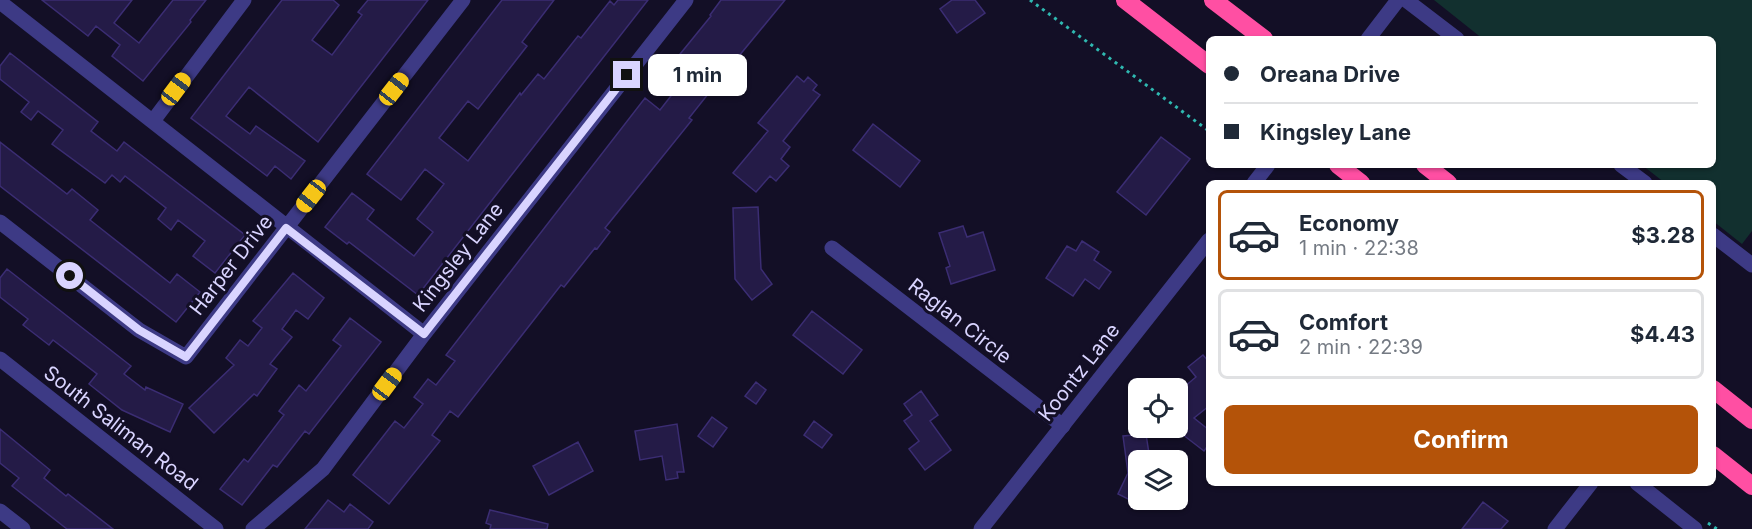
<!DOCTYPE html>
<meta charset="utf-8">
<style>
body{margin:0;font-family:Inter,sans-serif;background:#f2f2f3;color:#1f2937;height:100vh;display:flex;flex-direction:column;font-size:22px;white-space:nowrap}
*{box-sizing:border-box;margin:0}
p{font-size:20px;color:#747a83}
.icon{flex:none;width:33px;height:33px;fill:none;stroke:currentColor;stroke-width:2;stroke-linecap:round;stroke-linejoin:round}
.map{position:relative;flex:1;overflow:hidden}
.panel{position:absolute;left:1206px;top:180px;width:510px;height:306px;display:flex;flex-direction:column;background:#fff;border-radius:9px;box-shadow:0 2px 4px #0004}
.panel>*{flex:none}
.hud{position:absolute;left:1206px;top:36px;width:510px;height:132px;border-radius:9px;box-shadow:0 2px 4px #0004;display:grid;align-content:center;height:132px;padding:0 18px;background:#fff}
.fabs{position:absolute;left:1128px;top:378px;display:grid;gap:12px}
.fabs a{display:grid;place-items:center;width:60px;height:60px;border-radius:9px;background:#fff;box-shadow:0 2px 4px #0004;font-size:30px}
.end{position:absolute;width:27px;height:27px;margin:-14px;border:8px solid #d9d4ff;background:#111;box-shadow:0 0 0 3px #111}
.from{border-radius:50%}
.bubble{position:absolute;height:42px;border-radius:9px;background:#fff;box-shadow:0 2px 4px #0004;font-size:20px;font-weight:700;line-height:42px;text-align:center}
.car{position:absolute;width:18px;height:36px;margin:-18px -9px;border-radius:8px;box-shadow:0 0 4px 2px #0007;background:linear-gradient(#f5c518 24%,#345 0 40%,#f5c518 0 76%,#345 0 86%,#f5c518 0)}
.hud b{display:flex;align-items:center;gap:21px;height:57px;font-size:22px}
.hud b+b{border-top:2px solid #e0e1e3}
.hud i{width:15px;height:15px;background:#1f2937}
ul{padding:10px 0 0;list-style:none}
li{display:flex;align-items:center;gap:18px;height:90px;margin:0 12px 9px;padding:0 6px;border:3px solid #e0e1e3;border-radius:9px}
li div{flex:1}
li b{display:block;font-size:22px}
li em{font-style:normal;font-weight:700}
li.active{border-color:#b45309}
li>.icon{width:54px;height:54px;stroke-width:1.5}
.button{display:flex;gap:12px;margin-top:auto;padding:12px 18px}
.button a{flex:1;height:69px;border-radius:9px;background:#b45309;color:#fff;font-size:24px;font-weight:700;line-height:69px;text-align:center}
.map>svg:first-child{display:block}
</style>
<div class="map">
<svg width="1752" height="529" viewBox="0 0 1752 529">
<rect width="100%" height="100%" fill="#130f26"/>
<path fill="#12302f" d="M1434,0h318v231l-10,13 -29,-23v-38h-48l-23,-18h71v-126h-230z"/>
<path fill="#241b47" stroke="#3b2d73" stroke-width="1.5" d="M42,0h90l-18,23 25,20 34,-43h33l-16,20 1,2 -48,59 -31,-25 8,-11 -24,-19 -8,10z
M282,0h51l6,5 -27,35 20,15 30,-40 -4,-3 10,-12h60l-110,142 -69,-55 -23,29 24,18 6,-8 49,35 -14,18 -16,-13 -8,10 -76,-58z
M502,0h52l-32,42 5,4 -49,63 -10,-8 -29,37 29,23 52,-68 1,2 17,-21 6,5 34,-43 3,2 29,-37 4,4 4,-5h30l-230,295 -69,-53 -2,2 -22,-17 27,-34 22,17 -7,9 47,37 19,-24 -16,-13 27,-35 -19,-15 -24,31 -34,-26z
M721,0h64l-65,79 -31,39 3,2 -87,108 5,4 -13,17 -2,-1 -31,39 -3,-2 -103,132 -8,-6 -18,24 8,6 -51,63 -36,-29 42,-54 9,7 19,-24 -9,-7 14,-18 8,6 19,-24 -9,-6 199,-257 15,12 14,-18 -15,-12 52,-64 -1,-1z
M952,0h23l10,13 -28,20 -17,-24z
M10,53l88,69 -7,9 26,20 7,-9 121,93 -30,38 -22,-17 12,-15 -27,-21 -7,10 -13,-11 8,-11 -41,-32 -5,6 -8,-7 -7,8 -53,-39 11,-14 -25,-19 -7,9 -10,-8 8,-10 -29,-23v-13z
M797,76l7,6 4,-5 9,8 -4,5 7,5 -37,46 7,6 -9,12 8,7 -13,15 -6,-5 -14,16 -23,-19 35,-42 -10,-8z
M873,124l47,37 -20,26 -47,-37z
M1161,137l29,22 -44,56 -29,-23z
M0,142l67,52 5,-5 26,21 -8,10 80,63 7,-9 23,18 -24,30 -176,-136z
M758,207l3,62 11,15 -20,16 -17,-21 -2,-71z
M963,226l4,11 16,-5 12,38 -44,14 -5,-16 4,-2 -11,-33z
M1082,241l17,11 -5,8 17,12 -12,17 -14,-10 -12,17 -27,-18 21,-32 9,5z
M7,269l124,97 -7,8 21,16 1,-3 37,17 -13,28 -48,-22 -33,-26 8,-10 -44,-34 -4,5 -26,-20 5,-6 -28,-22v-19z
M293,273l31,25 -16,21 -12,-9 -14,19 10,8 -22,27 7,5 -20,27 -3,-2 -40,39 -25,-25 45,-43 -8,-7 14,-18 8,6 14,-18 -9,-7z
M812,311l50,39 -19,24 -50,-39z
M350,318l31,24 -72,92 -4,-3 -28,36 -4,-2 -31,40 -22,-16 24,-30 4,3 36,-47 -5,-4 20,-26 7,6 35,-45 -8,-6z
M1203,355l6,7v44l-15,12 15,12v14l-5,7 -26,-20v-21l7,-10 -7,-8 18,-15 -8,-10z
M756,382l10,8 -10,14 -11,-8z
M921,391l17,24 -8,6 21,29 -26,20 -16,-21 10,-8 -15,-20 8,-6 -8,-11z
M712,417l15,11 -14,19 -15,-11z
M814,421l18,14 -10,13 -18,-13z
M677,424l7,48h-7l1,6 -12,2 -4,-24 -22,4 -5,-29z
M0,429l50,41 -6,8 22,18 2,-2 45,35h-46l-55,-43 7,-8 -19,-15z
M1146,434l4,26h-12v44l-20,-10 10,-21 -5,-37z
M578,442l15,29 -44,24 -16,-29z
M328,500l16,12 6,-8 23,18 -5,7h-63z
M1483,502l25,19 -7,8h-39z
M490,510l58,14 -1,5h-57l1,-4 -5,-2z"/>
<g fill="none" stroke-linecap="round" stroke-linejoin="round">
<path stroke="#2fb8b0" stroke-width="3" stroke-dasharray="3 4.5" stroke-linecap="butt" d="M1030,0l179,131
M1708,523l9,6"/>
<path stroke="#3d3a85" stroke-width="15" d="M0,2l424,332
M153,121l91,-121
M0,222l139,108 47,27 277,-357
M832,248l231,178
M1637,483l58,46
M0,511l23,18
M253,529l70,-60 101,-135 262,-334
M1555,529l36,-46"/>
<path stroke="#3d3a85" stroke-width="15" d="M1406,0l51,39
M1368,39l30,-39
M1621,165l24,18
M1254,183l14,-18
M1713,235l39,30
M0,359l216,170
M981,529l228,-289"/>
<path stroke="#ff4fa3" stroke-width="18" d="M1125,0l84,65
M1213,0l51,39
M1338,165l23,18
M1425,165l23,18
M1713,389l39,31
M1713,455l39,31"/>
</g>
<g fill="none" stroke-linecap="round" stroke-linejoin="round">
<path stroke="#d9d4ff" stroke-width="8" d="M70,276l69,54 47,27 100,-129 138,106 203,-259"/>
</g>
<g text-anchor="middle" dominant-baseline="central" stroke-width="6" stroke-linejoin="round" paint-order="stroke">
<g font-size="20" fill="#d9d4ff" stroke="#130f26">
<text transform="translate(458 257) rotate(-52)">Kingsley Lane</text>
<text transform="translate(231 265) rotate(-52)">Harper Drive</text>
<text transform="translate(960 321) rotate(38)">Raglan Circle</text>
<text transform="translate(1079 372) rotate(-52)">Koontz Lane</text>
<text transform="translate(121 428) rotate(38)">South Saliman Road</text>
</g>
</g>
</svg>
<div class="fabs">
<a><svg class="icon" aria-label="locate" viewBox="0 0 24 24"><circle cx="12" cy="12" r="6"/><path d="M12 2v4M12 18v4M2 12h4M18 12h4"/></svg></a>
<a><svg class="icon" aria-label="layers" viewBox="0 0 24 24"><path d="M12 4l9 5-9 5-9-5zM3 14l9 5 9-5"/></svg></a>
</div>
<i class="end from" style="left:70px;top:276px"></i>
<i class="end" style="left:627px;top:75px"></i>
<div class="bubble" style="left:648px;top:54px;width:99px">1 min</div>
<i class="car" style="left:176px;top:89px;rotate:37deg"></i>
<i class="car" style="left:394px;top:89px;rotate:38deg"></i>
<i class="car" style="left:311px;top:196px;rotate:218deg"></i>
<i class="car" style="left:387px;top:384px;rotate:37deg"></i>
<div class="hud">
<b><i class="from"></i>Oreana Drive</b>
<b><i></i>Kingsley Lane</b>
</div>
<section class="panel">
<ul>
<li class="active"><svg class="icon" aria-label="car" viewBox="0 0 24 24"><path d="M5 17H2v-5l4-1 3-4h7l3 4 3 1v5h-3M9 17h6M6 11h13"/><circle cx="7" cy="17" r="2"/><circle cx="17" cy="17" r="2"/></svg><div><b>Economy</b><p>1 min · 22:38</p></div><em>$3.28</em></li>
<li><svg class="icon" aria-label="car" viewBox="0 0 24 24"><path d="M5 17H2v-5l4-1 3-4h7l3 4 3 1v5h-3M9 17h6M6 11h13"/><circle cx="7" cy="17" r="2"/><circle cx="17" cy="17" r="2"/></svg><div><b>Comfort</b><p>2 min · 22:39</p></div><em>$4.43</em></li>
</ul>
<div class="button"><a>Confirm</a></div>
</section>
</div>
